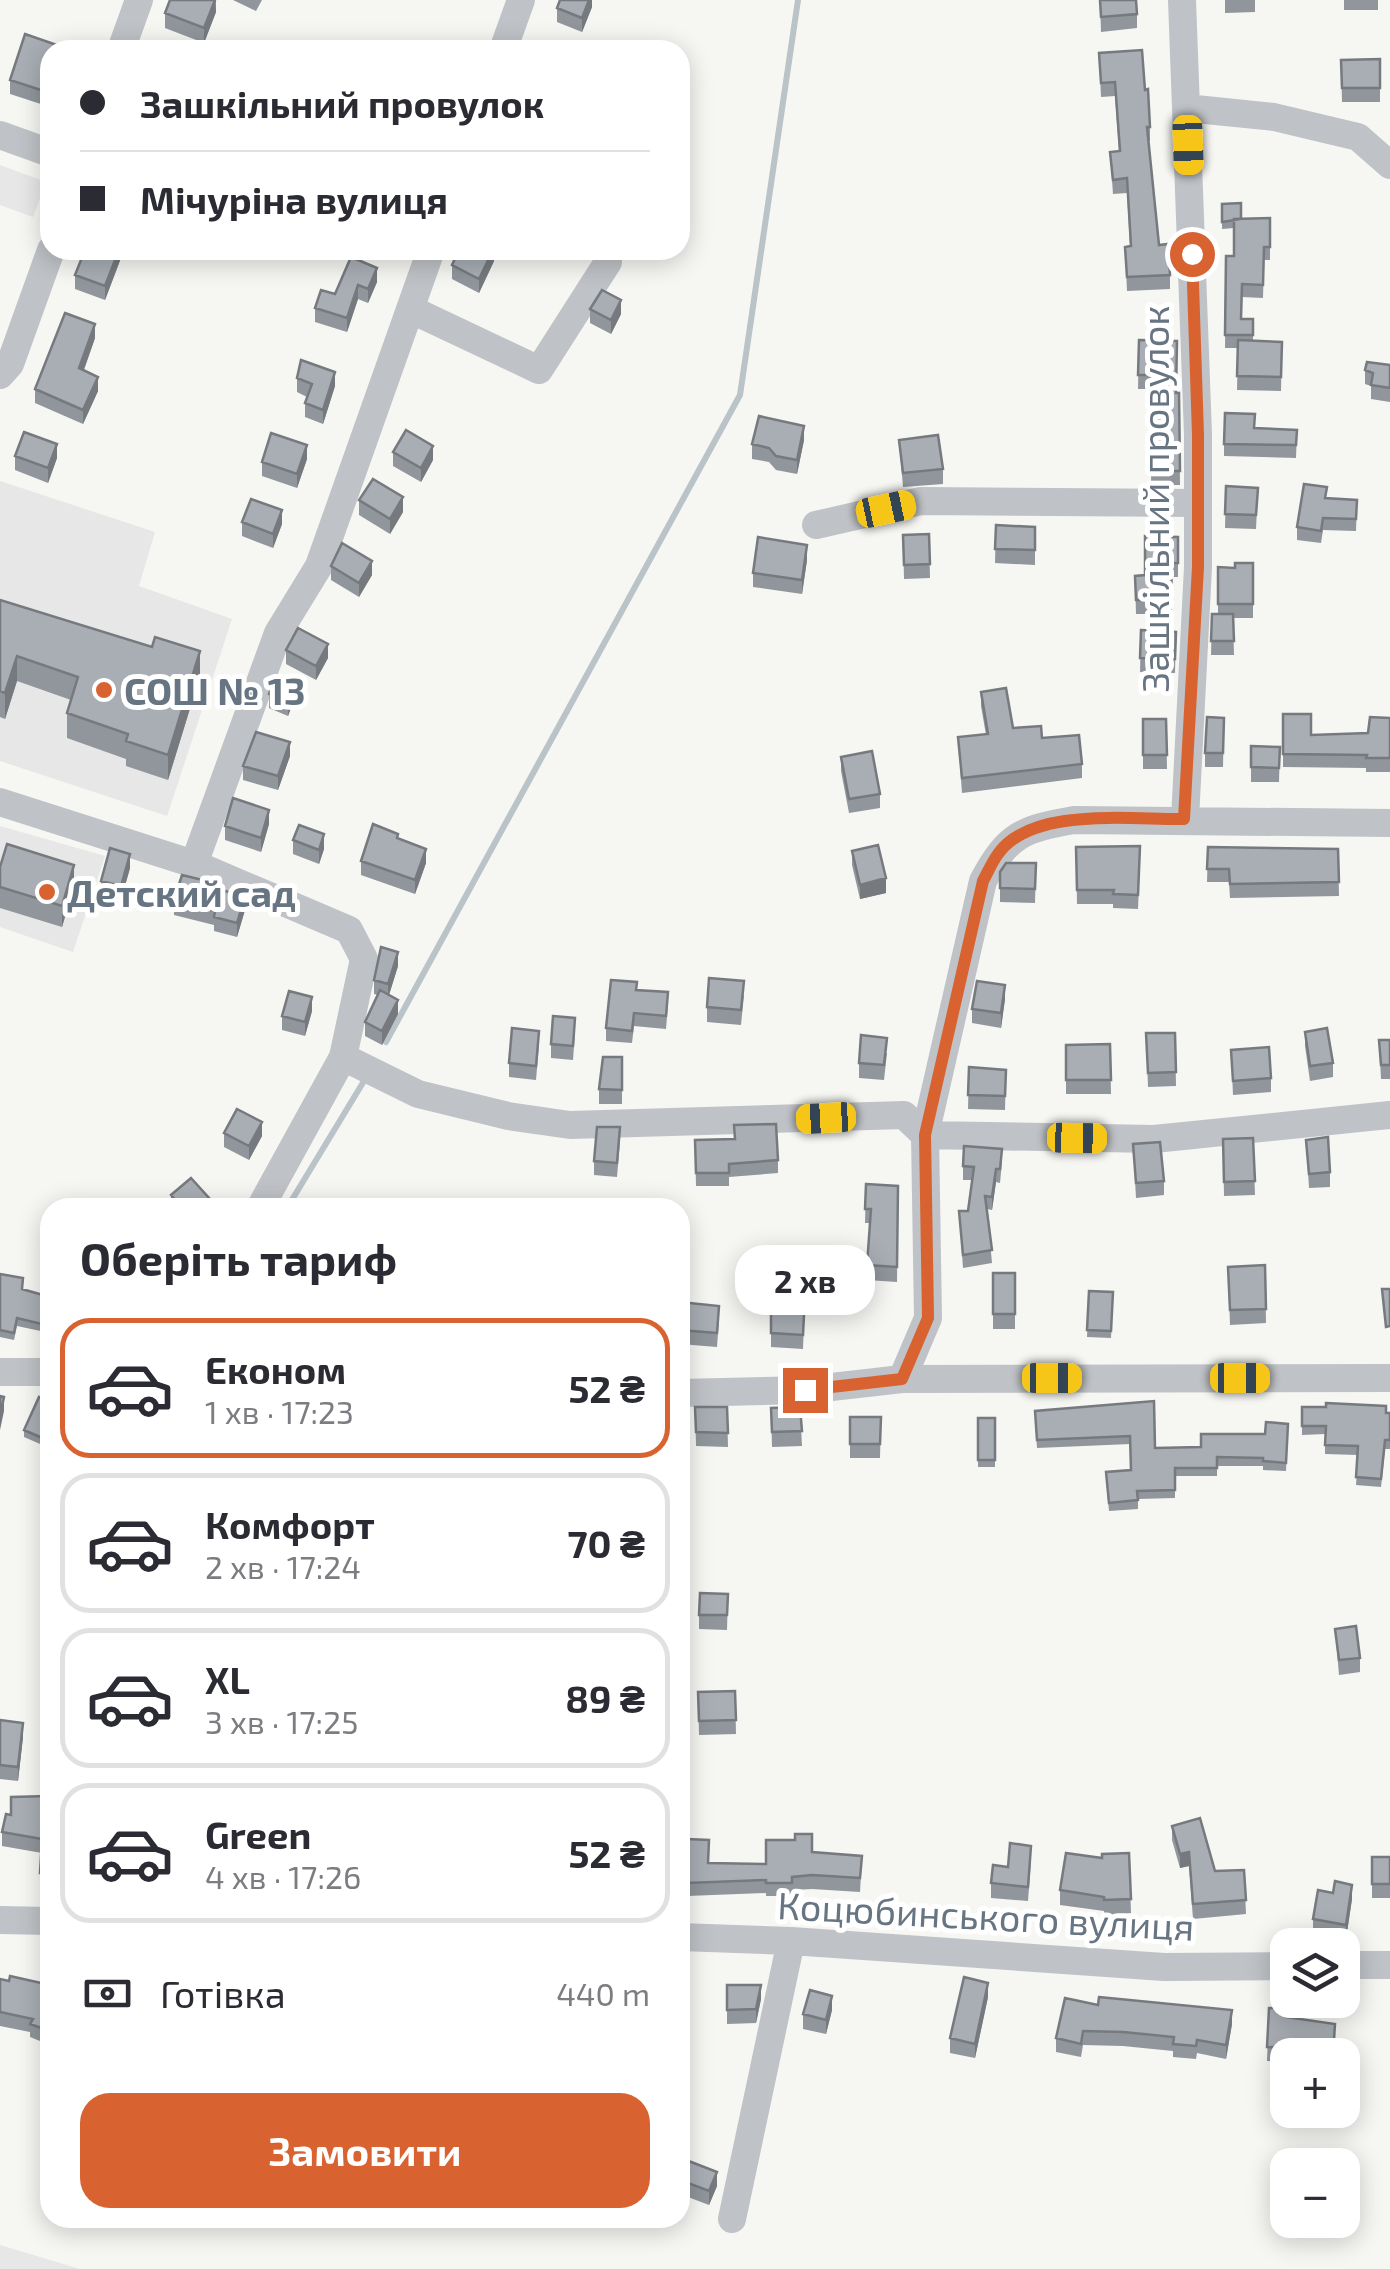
<!DOCTYPE html>
<html lang="uk">
<meta charset="utf-8">
<style>
body{margin:0;font-family:"Exo 2",sans-serif;background:#f7f7f7;color:#2b2b33;height:100vh;display:flex;flex-direction:column;font-size:38px;white-space:nowrap}
*{box-sizing:border-box;margin:0}
p{font-size:32px;color:#7c7c81}
.icon{flex:none;width:55px;height:55px;fill:none;stroke:currentColor;stroke-width:2;stroke-linecap:round;stroke-linejoin:round}
.map{position:relative;flex:1;overflow:hidden}
.panel{position:absolute;left:40px;top:1198px;width:650px;height:1030px;display:flex;flex-direction:column;background:#fff;border-radius:30px;box-shadow:0 5px 25px #0003}
.panel>*{flex:none}
.banner{position:absolute;left:40px;top:40px;width:650px;height:220px;border-radius:30px;box-shadow:0 5px 25px #0003;display:grid;align-content:center;height:220px;padding:0 40px;background:#fff}
.controls{position:absolute;left:1270px;top:1928px;display:grid;gap:20px}
.controls a{display:grid;place-items:center;width:90px;height:90px;border-radius:20px;background:#fff;box-shadow:0 5px 25px #0003;font-size:50px}
.end{position:absolute;width:45px;height:45px;margin:-22px;border:12px solid #d86230;background:#fff;box-shadow:0 0 0 5px #fff}
.from{border-radius:50%}
.bubble{position:absolute;height:70px;border-radius:30px;background:#fff;box-shadow:0 5px 25px #0003;font-size:32px;font-weight:700;line-height:70px;text-align:center}
.car{position:absolute;width:30px;height:60px;margin:-30px -15px;border-radius:12px;box-shadow:0 0 8px 2px #0007;background:linear-gradient(#f5c518 24%,#345 0 40%,#f5c518 0 76%,#345 0 86%,#f5c518 0)}
.banner b{display:flex;align-items:center;gap:35px;height:95px;font-size:38px}
.banner b+b{border-top:2px solid #e1e1e2}
.banner i{width:25px;height:25px;background:#2b2b33}
ul{padding:0;list-style:none}
li{display:flex;align-items:center;gap:30px;height:140px;margin:0 20px 15px;padding:0 20px;border:5px solid #e1e1e2;border-radius:30px}
li div{flex:1}
li b{display:block;font-size:38px}
li em{font-style:normal;font-weight:700}
li.on{border-color:#d86230}
li>.icon{width:90px;height:90px;stroke-width:1.5}
h2{padding:0 40px;font-size:45px;line-height:120px}
.pay{display:flex;align-items:center;gap:25px;height:110px;padding:0 40px;font-size:38px}
.pay p{margin-inline-start:auto}
.cta{display:flex;gap:20px;margin-top:auto;padding:20px 40px}
.cta a{flex:1;height:115px;border-radius:30px;background:#d86230;color:#fff;font-size:40px;font-weight:700;line-height:115px;text-align:center}
.map>svg:first-child{display:block}
</style>
<div class="map">
<svg width="1390" height="2269" viewBox="0 0 1390 2269">
<rect width="100%" height="100%" fill="#f6f6f3"/>
<path fill="#e6e7e6" d="M0,165l46,17 -13,35 -33,-12z
M0,481l155,51 -16,54 93,33 -65,197 -167,-55z
M0,826l105,30 -32,96 -73,-25z
M0,2245l80,24h-80z"/>
<g fill="none" stroke-linecap="round" stroke-linejoin="round">
<path stroke="#b9c3c8" stroke-width="6" d="M386,1042l354,-647 58,-395
M287,1208l80,-132"/>
<path stroke="#bfc2c6" stroke-width="28" d="M1182,0l16,435v132l-13,252
M121,50l18,-50
M503,50l18,-50
M1186,108l88,9 84,20 32,28
M0,135l50,18
M410,309l129,61 69,-108
M0,375l10,-11 41,-114
M816,525l105,-24 275,2
M0,802l194,62 155,66 15,29 -21,98 -83,151
M194,864l84,-231 41,-67 112,-316
M343,1057l75,37 90,22 62,9 334,-10 21,20 229,4 236,-24
M0,1372h50
M902,1379l26,-61 -3,-183 58,-254c25,-47 40,-52 91,-61l316,3
M680,1393l125,-3 97,-11 488,-1
M0,1920l50,1
M680,1937l111,4 373,26 124,-1
M1342,1965h48
M732,2219l59,-278"/>
</g>
<path fill="#90969b" d="M216,0v12l-12,31 -39,-15v-15z
M233,0h29l-6,11z
M592,0v7l-10,25 -25,-10v-14z
M1100,0l37,14v14l-36,4z
M1225,0h30v12l-30,1z
M1344,0h34v10h-34z
M25,34l32,11v5h-7v57l-40,-13v-14z
M1099,53l46,37 5,37v14h-2l11,104 11,30v14l-43,2 -2,-44 5,-1 -3,-53 -14,1 -3,-42 9,-1 -4,-55 -14,1z
M1380,59v43h-38l-1,-42z
M1222,204l19,15 29,-1v42h-6l-1,38 -21,-1 -1,22h12v21l29,2 -1,49 -44,-1 1,-42h-13l1,-92h8v-28l-12,1z
M85,250h39l-19,50 -30,-11v-14z
M494,250v11l-15,32 -27,-14v-14z
M377,268v14l-9,21 -10,-4 -11,33 -32,-10v-14z
M590,309l31,5 -10,20 -21,-11z
M95,338l-11,32 14,21 -15,33 -48,-21v-14z
M1139,340l38,53h2l1,92h-29l1,-96h-14z
M1390,365v37l-19,-3v-13l-6,-2v-14z
M297,378l38,8 -12,38 -18,-7v-14l2,-6 -10,-5z
M1297,430l-1,28 -72,-2v-12z
M804,440l-7,34 -21,-4 -7,-8 -17,-3v-15z
M899,440l44,29v15l-40,3z
M393,452l40,8 -12,22 -28,-16z
M15,456l42,2 -9,25 -33,-13z
M307,459l-10,29 -35,-12v-14z
M1226,486l32,2 -2,41 -31,-1z
M1327,498l30,2 -1,31 -33,-1 -2,13 -24,-3v-13z
M359,500l44,12 -13,22 -31,-19z
M242,522l40,2 -9,24 -31,-12z
M996,525l39,2v38l-40,-2z
M929,534l1,44 -26,1 -1,-44z
M1178,537v40h-7l1,37h-36l-1,-38 10,-1z
M807,560l-5,34 -49,-7v-14z
M1253,563v55h-20l1,37h-23l1,-41h6v-47l17,1z
M331,566l41,9 -13,22 -28,-17z
M0,600l200,76 -32,104 -42,-14v-7l-59,-21v-25l4,-13 -54,-19 -12,38 -5,-2z
M1141,630l35,2 -1,41 -35,-1z
M286,650l42,8 -12,22 -30,-16z
M981,692l32,36 29,10 40,26v14l-120,15 -4,-56 28,-2 -5,-29z
M269,694l25,6 -6,16 -19,-8z
M1283,714l28,21 57,-2 22,-15v54h-24v-4l-83,-1z
M1224,718l-1,49h-18v-14z
M1143,719h23l1,50h-24z
M1251,746l29,1 -1,35h-28z
M290,756l-12,34 -35,-10v-14z
M841,757l39,37v14l-31,5 -8,-42z
M269,824l-8,28 -36,-12v-14z
M398,839l28,24 -11,31 -54,-19v-14z
M293,840l31,9 -5,15 -26,-10z
M1076,847l64,13 -2,49 -25,-1v-4h-36z
M1208,847l130,2 1,47 -109,2 -1,-16h-22z
M852,851l34,42 -26,6 -8,-34z
M1036,863l-1,40 -35,-1v-30z
M0,867l74,19 -12,41 -62,-19z
M130,868l-9,32 -20,-5v-14z
M215,889l30,21 -8,27 -23,-6v-6l-40,-10v-15z
M398,966l-9,29 9,19 -16,31 -17,-9v-14l13,-27 -4,-1v-14z
M637,990l31,15 -2,24 -32,-3 -2,17 -26,-2v-13z
M744,995l-3,30 -34,-3v-15z
M1005,999l-4,29 -29,-5v-14z
M312,1011l-7,25 -23,-6v-14z
M575,1032l-2,28 -22,-2v-14z
M1305,1032l28,31v14l-23,4 -5,-35z
M1146,1033h29l1,53 -28,1z
M1379,1040h11v39h-9z
M1110,1044l1,50h-45v-49z
M539,1045l-3,35 -27,-3v-14z
M1231,1050l40,28v14l-38,3z
M887,1053l-3,27 -25,-2v-15z
M622,1057v47h-23v-15z
M969,1067l37,3 -1,40 -37,-1z
M734,1125l44,35v13l-49,4v9h-33l-1,-46 39,-1z
M224,1133l38,3 -13,24 -25,-13z
M1253,1138l2,57 -31,1 -1,-57z
M1306,1140l24,32v15l-21,1z
M620,1141l-3,36 -23,-2v-14z
M1133,1144l31,37v14l-28,3z
M1002,1162l-2,21 -4,-1 -4,28 -5,-1 5,54 -29,5 -4,-57h9l4,-31h-9v-14z
M866,1184l32,2 -1,96 -30,-2 3,-57h-5z
M171,1195l38,10 -3,3h-30l-5,-6z
M1265,1265l1,58 -36,2 -2,-58z
M993,1273h22v56h-22z
M0,1274l23,16 27,7v36l-33,-7 -3,14 -14,-3z
M1089,1291l24,1 -2,46 -24,-1z
M805,1295l-2,54 -32,-2v-14z
M680,1302l39,18 -2,27 -37,-3z
M1154,1401l1,47 46,-1 64,-13 23,-10 -2,47 -23,-1v-4h-46v10h-42v22l-37,1v10l-29,2 -3,-31 25,-10 -1,-26 -93,4 -2,-29z
M50,1402v38l-3,7 -23,-10v-7z
M695,1407h32l1,40 -32,-1z
M800,1407l2,39 -30,1 -1,-39z
M1302,1407l88,6v36h-5l-4,38 -25,-2 2,-30 -33,-1v-20l-23,1z
M850,1417h31l-1,41h-30z
M978,1418h17v49h-17z
M728,1594l-1,36 -28,-1v-14z
M1335,1629l25,29v14l-21,3z
M735,1691l1,43 -37,1 -1,-43z
M0,1720l23,17 -5,44 -18,-2z
M48,1803h2v84l-10,-1 2,-33 -40,-7v-14l9,-17z
M1172,1826l43,45 29,-1 2,44 -53,5 -4,-53 -9,2 -8,-28z
M688,1839l21,24 57,1 46,-12 50,4 -2,36 -48,-3 -20,1v6h-26v-3l-79,3z
M1129,1853l2,60 -27,2v-4l-44,-6v-15l42,-32z
M1372,1857h18v41h-18z
M1031,1860l-3,41 -37,-3v-15l17,-16z
M1352,1899l-6,40 -33,-5v-15z
M0,1979l50,6v60l-20,-8v-5l-30,-6z
M727,1985l34,14 -5,24 -29,1z
M988,1997l-13,61 -25,-5v-15z
M1098,2005l134,19 -6,35 -29,-6 -1,6 -23,-2v-6l-50,-5 -40,-1 -2,12 -25,-5v-14z
M1269,2008l66,30 -1,17h-46v7l-21,-1z
M832,2010l-6,24 -23,-5v-15z
M680,2176l37,10 -8,19 -29,-11z"/>
<path fill="#767a7e" d="M215,0l1,12 -12,31v-15z
M589,0h3v7l-10,25v-14z
M119,250h5l-19,50v-14z
M493,250h1v11l-15,32v-14z
M377,268v14l-9,21v-14z
M358,285v14l-11,33v-14z
M621,300v14l-10,20v-14z
M95,324v14l-16,45v-15z
M335,372v14l-12,38v-14z
M98,377v14l-15,33v-14z
M804,426v14l-7,34v-14z
M57,444v14l-9,25v-15z
M307,445v14l-10,29v-14z
M433,446v14l-12,22v-14z
M403,497v15l-13,22v-15z
M282,510v14l-9,24v-14z
M807,545v15l-5,34v-14z
M372,561v14l-13,22v-14z
M328,644v14l-12,22v-14z
M200,651v25l-32,104v-25z
M17,656v25l-12,38v-26z
M294,686v14l-6,16v-15z
M290,742v14l-12,34v-14z
M269,810v14l-8,28v-14z
M324,834v15l-5,15v-14z
M426,849v14l-11,31v-14z
M130,854v14l-9,32v-14z
M74,865v21l-12,41v-21z
M886,878v15l-26,6v-14z
M245,896v14l-8,27v-14z
M398,952v14l-10,32v-14z
M1005,985v14l-4,29v-15z
M312,997v14l-7,25v-14z
M398,1000v14l-16,31v-14z
M262,1122v14l-13,24v-14z
M996,1169v13l-4,28v-13z
M209,1198v7l-3,3h-8z
M4,1397v14l-4,19v-14z
M23,1723v14l-5,44v-14z
M1189,1852v14l-9,2v-14z
M1352,1885v14l-6,40v-14z
M988,1983v14l-13,61v-14z
M761,1985v14l-5,24v-14z
M832,1996v14l-6,24v-14z
M1232,2010v14l-6,35v-14z
M717,2172v14l-8,19v-14z"/>
<path fill="#a8aeb4" stroke="#767a7e" stroke-width="2.5" d="M170,0h45l-11,28 -39,-15z
M560,0h29l-7,18 -25,-10z
M1100,0h36l1,14 -36,3z
M25,34l32,11 -1,5h-6v43l-40,-13z
M1142,50l3,40 3,-1 2,38h-3l12,118 9,-1 2,31 -43,2 -2,-30 6,-1 -4,-68 -14,2 -3,-28 10,-1 -5,-69 -14,1 -2,-30z
M1380,59v29h-38l-1,-28z
M1241,203v16l-19,3v-18z
M1270,218v29h-6l-1,38 -21,-1 -1,35h12v16h-28l1,-79h8v-37z
M85,250h34l-14,36 -30,-11z
M459,250h34l-14,29 -27,-14z
M351,257l26,11 -9,21 -10,-4 -11,33 -32,-10 6,-18 14,4z
M602,290l19,10 -10,20 -21,-11z
M65,313l30,11 -16,44 19,9 -15,33 -48,-21z
M1139,340l38,1 -1,52h3l1,78h-29l1,-96h-14z
M1238,340l44,2 -1,35 -44,-1z
M301,360l34,12 -12,38 -18,-7 7,-19 -15,-6z
M1367,362l23,3v23l-19,-3 2,-12 -8,-3z
M1225,413l30,1 -1,14 43,2 -1,15 -72,-1z
M759,416l45,10 -7,34 -21,-4 -7,-8 -17,-4z
M406,430l27,16 -12,22 -28,-16z
M24,432l33,12 -9,24 -33,-12z
M271,433l36,12 -10,29 -35,-12z
M938,435l5,34 -40,4 -4,-33z
M373,479l30,18 -13,22 -31,-19z
M1304,484l23,3 -2,11 32,2 -1,19 -33,-1 -2,13 -24,-4z
M1226,486l32,2 -2,27 -31,-1z
M251,499l31,11 -9,24 -31,-12z
M996,525l39,2v23l-40,-1z
M929,534l1,30 -26,1 -1,-30z
M1145,536l33,1v26h-7l1,37h-36l-1,-24 10,-1z
M758,537l49,8 -5,35 -49,-7z
M342,543l30,18 -13,22 -28,-17z
M1235,563h18v41h-35v-37l17,1z
M0,600l152,47 3,-10 45,14 -32,104 -42,-14 2,-7 -61,-21 11,-36 -61,-21 -12,37 -5,-2z
M1212,614h21l1,27h-23z
M298,628l30,16 -12,22 -30,-16z
M1141,630l35,2 -1,27 -35,-1z
M275,678l19,8 -6,15 -19,-7z
M1006,688l7,40 28,-2 1,12 37,-3 3,29 -120,14 -4,-41 30,-3 -7,-42z
M1283,714h28v21l57,-2 2,-16 20,1v40h-24l1,-3 -84,-1z
M1207,717l17,1 -1,35h-18z
M1143,719h23l1,36h-24z
M256,732l34,10 -12,34 -35,-10z
M1251,746l29,1 -1,21 -28,-1z
M872,751l8,43 -31,5 -8,-42z
M233,798l36,12 -8,28 -36,-12z
M373,824l25,10 -1,4 29,11 -11,31 -54,-19z
M299,825l25,9 -5,16 -26,-10z
M7,844l67,21 -12,41 -62,-19v-20z
M878,845l8,33 -26,7 -8,-34z
M1140,846l-2,49 -25,-1 1,-4h-37l-1,-43z
M1208,847l130,2 1,33 -109,2 -1,-15h-22z
M110,848l20,6 -9,32 -20,-5z
M1006,863h30l-1,26 -35,-1v-16z
M182,875l33,8 -2,5 32,8 -8,27 -23,-6 1,-6 -41,-11z
M381,947l17,5 -10,32 -14,-4z
M709,978l35,3 -3,29 -34,-3z
M611,980l26,2 -1,8 32,2 -2,24 -32,-3 -2,18 -26,-3z
M977,981l28,4 -4,28 -29,-4z
M380,990l18,10 -16,31 -17,-9z
M289,991l23,6 -7,25 -23,-6z
M553,1016l22,2 -2,28 -22,-2z
M512,1028l27,3 -3,35 -27,-3z
M1327,1028l6,35 -23,3 -5,-34z
M1146,1033h29l1,39 -28,1z
M861,1035l26,3 -3,27 -25,-2z
M1379,1040h11v25h-9z
M1110,1044l1,36h-45v-35z
M1269,1047l2,31 -38,3 -2,-31z
M603,1057h19v33l-23,-1z
M969,1067l37,3 -1,26 -37,-1z
M237,1109l25,13 -13,24 -25,-13z
M776,1124l2,36 -49,4v9h-33l-1,-33 40,-1 -1,-14z
M597,1127h23l-3,36 -23,-2z
M1328,1137l2,35 -21,2 -3,-34z
M1253,1138l2,43 -31,1 -1,-43z
M1160,1142l4,39 -28,2 -3,-39z
M964,1146l38,3 -2,20h-4l-4,28 -7,-1 7,54 -29,5 -4,-44h9l6,-44 -11,-1z
M191,1178l18,20 -11,10h-16l-11,-13z
M866,1184l32,2 -1,81 -30,-2 4,-56h-6z
M1265,1265l1,44 -36,1 -2,-43z
M993,1273h22v41h-22z
M0,1274l23,4 -1,11 28,8v29l-33,-8 -3,15 -14,-3z
M1382,1289h8v37l-4,1z
M1089,1291l24,1 -2,39 -24,-1z
M771,1295h34l-2,40 -32,-2z
M680,1302l39,4 -2,27 -37,-3z
M0,1396l4,1 -4,19z
M39,1397l11,5v31l-3,7 -23,-10z
M1154,1401l1,47 46,-1v-13h64l1,-12 22,2 -2,39 -23,-2v-3l-46,-1v11h-42v22l-38,1 1,9 -29,3 -3,-31 25,-2 -1,-34 -93,4 -2,-29z
M1326,1403l60,3v7h4v27h-5l-4,39 -25,-2 2,-31 -33,-1 1,-19h-24v-19h24z
M695,1407h32l1,26 -32,-1z
M800,1407l2,24 -30,1 -1,-24z
M850,1417h31l-1,27h-30z
M978,1418h17v42h-17z
M700,1593l28,1 -1,21h-28z
M1356,1626l4,32 -21,2 -4,-31z
M735,1691l1,29 -37,1 -1,-29z
M0,1720l23,3 -5,44 -18,-2z
M48,1796v7h2v70h-10l2,-34 -40,-7 4,-18 5,1v-18z
M1200,1818l15,53 29,-1 2,30 -53,4 -4,-52 -9,2 -8,-28z
M795,1834h17v18l50,4 -2,22 -48,-3 -20,2v6h-26v-3l-79,3 1,-44 21,1 -1,23 58,1v-24h29z
M1010,1843l21,3 -3,41 -37,-4 2,-18 15,2z
M1066,1853l36,5v-4l27,-1 2,46 -27,1v-3l-44,-7z
M1372,1857h18v27h-18z
M1335,1881l17,4 -6,40 -33,-6 5,-29 15,3z
M10,1976l40,9v46l-20,-7 3,-5 -33,-7v-33l9,2z
M964,1977l24,6 -13,61 -25,-6z
M727,1985h34l-5,24 -29,1z
M810,1990l22,6 -6,24 -23,-6z
M1099,1997l133,13 -6,35 -29,-5 -1,6 -23,-2 1,-7 -51,-5 -40,-1 -2,13 -25,-6 9,-40 33,7z
M1269,2008h17v9l49,7 -2,31h-30v-7l-36,-1z
M686,2160l31,12 -8,19 -29,-11z"/>
<g fill="none" stroke-linecap="round" stroke-linejoin="round">
<path stroke="#d86230" stroke-width="12" d="M805,1390l97,-11 26,-61 -3,-183 58,-254c5,-9 9,-19 15,-27 34,-48 134,-34 186,-35l14,-252v-132l-6,-181"/>
</g>
<g fill="#d86230" stroke="#fff" stroke-width="4">
<circle cx="104" cy="690" r="10"/>
<circle cx="47" cy="892" r="10"/>
</g>
<g text-anchor="middle" dominant-baseline="central" stroke-width="10" stroke-linejoin="round" paint-order="stroke">
<g font-size="38" fill="#677482" stroke="#fff">
<text transform="translate(1154 499) rotate(-90)">Зашкільний провулок</text>
<text transform="translate(986 1915) rotate(3)">Коцюбинського вулиця</text>
</g>
<g font-size="38" font-weight="bold" fill="#677482" stroke="#fff" text-anchor="start">
<text x="124" y="690">СОШ № 13</text>
<text x="67" y="892">Детский сад</text>
</g>
</g>
</svg>
<div class="controls">
<a><svg class="icon" aria-label="layers" viewBox="0 0 24 24"><path d="M12 4l9 5-9 5-9-5zM3 14l9 5 9-5"/></svg></a>
<a>+</a>
<a>−</a>
</div>
<i class="end from" style="left:1192px;top:254px"></i>
<i class="end" style="left:805px;top:1390px"></i>
<div class="bubble" style="left:735px;top:1245px;width:140px">2 хв</div>
<i class="car" style="left:1188px;top:145px;rotate:178deg"></i>
<i class="car" style="left:886px;top:509px;rotate:78deg"></i>
<i class="car" style="left:826px;top:1118px;rotate:267deg"></i>
<i class="car" style="left:1077px;top:1138px;rotate:91deg"></i>
<i class="car" style="left:1052px;top:1378px;rotate:90deg"></i>
<i class="car" style="left:1240px;top:1378px;rotate:90deg"></i>
<div class="banner">
<b><i class="from"></i>Зашкільний провулок</b>
<b><i></i>Мічуріна вулиця</b>
</div>
<section class="panel">
<h2>Оберіть тариф</h2>
<ul>
<li class="on"><svg class="icon" aria-label="car" viewBox="0 0 24 24"><path d="M5 17H2v-5l4-1 3-4h7l3 4 3 1v5h-3M9 17h6M6 11h13"/><circle cx="7" cy="17" r="2"/><circle cx="17" cy="17" r="2"/></svg><div><b>Економ</b><p>1 хв · 17:23</p></div><em>52 ₴</em></li>
<li><svg class="icon" aria-label="car" viewBox="0 0 24 24"><path d="M5 17H2v-5l4-1 3-4h7l3 4 3 1v5h-3M9 17h6M6 11h13"/><circle cx="7" cy="17" r="2"/><circle cx="17" cy="17" r="2"/></svg><div><b>Комфорт</b><p>2 хв · 17:24</p></div><em>70 ₴</em></li>
<li><svg class="icon" aria-label="car" viewBox="0 0 24 24"><path d="M5 17H2v-5l4-1 3-4h7l3 4 3 1v5h-3M9 17h6M6 11h13"/><circle cx="7" cy="17" r="2"/><circle cx="17" cy="17" r="2"/></svg><div><b>XL</b><p>3 хв · 17:25</p></div><em>89 ₴</em></li>
<li><svg class="icon" aria-label="car" viewBox="0 0 24 24"><path d="M5 17H2v-5l4-1 3-4h7l3 4 3 1v5h-3M9 17h6M6 11h13"/><circle cx="7" cy="17" r="2"/><circle cx="17" cy="17" r="2"/></svg><div><b>Green</b><p>4 хв · 17:26</p></div><em>52 ₴</em></li>
</ul>
<div class="pay"><svg class="icon" aria-label="cash" viewBox="0 0 24 24"><path d="M3 7h18v10H3z"/><circle cx="12" cy="12" r="2"/></svg>Готівка<p>440 m</p></div>
<div class="cta"><a>Замовити</a></div>
</section>
</div>
